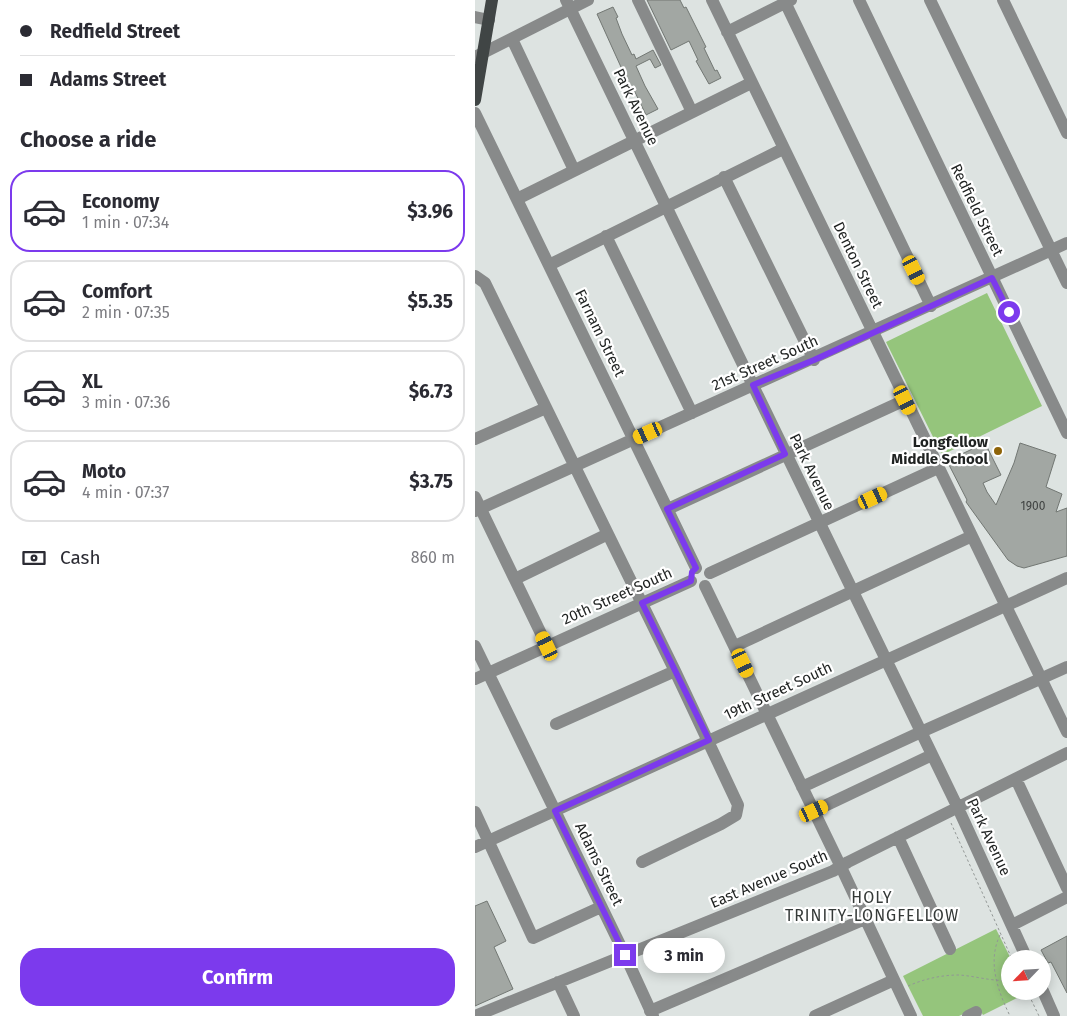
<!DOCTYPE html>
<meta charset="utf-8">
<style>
body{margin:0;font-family:"Fira Sans",sans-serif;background:#f7f7f7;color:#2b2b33;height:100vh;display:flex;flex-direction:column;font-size:19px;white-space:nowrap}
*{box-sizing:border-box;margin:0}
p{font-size:16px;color:#7c7c81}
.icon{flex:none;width:28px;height:28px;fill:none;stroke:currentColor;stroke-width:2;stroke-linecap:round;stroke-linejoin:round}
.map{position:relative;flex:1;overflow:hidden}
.side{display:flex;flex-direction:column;background:#fff;width:475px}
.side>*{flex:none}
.hud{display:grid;align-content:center;height:110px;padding:0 20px;background:#fff}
.needle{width:32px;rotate:245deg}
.buttons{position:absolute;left:526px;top:950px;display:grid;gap:10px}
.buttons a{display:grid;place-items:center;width:50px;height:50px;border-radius:50%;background:#fff;box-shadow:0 2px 12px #0003;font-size:25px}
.end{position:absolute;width:22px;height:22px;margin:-11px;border:6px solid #7c3aed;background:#fff;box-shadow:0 0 0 2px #fff}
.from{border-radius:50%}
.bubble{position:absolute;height:35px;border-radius:18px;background:#fff;box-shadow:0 2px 12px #0003;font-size:16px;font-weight:700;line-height:35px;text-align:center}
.car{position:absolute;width:15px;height:30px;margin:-15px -8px;border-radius:6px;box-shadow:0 0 4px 1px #0007;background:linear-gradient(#f5c518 24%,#345 0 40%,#f5c518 0 76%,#345 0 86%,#f5c518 0)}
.hud b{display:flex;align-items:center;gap:18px;height:48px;font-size:19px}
.hud b+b{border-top:1px solid #e1e1e2}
.hud i{width:12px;height:12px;background:#2b2b33}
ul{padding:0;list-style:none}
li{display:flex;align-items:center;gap:15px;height:82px;margin:0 10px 8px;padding:0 10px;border:2px solid #e1e1e2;border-radius:20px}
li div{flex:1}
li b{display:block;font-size:19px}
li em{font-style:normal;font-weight:700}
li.current{border-color:#7c3aed}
li>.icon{width:45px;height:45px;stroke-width:1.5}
h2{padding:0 20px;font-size:22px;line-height:60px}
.pay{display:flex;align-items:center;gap:12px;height:55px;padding:0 20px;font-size:19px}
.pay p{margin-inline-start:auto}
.cta{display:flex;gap:10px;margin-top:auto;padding:10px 20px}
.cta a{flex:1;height:58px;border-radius:20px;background:#7c3aed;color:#fff;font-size:20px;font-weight:700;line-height:58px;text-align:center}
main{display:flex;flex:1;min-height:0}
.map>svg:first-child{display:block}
</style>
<main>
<section class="side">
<div class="hud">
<b><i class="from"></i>Redfield Street</b>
<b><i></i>Adams Street</b>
</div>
<h2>Choose a ride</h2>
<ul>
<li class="current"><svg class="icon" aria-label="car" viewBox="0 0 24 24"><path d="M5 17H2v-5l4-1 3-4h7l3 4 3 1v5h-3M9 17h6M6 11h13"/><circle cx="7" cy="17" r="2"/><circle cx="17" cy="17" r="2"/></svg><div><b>Economy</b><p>1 min · 07:34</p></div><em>$3.96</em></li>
<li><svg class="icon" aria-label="car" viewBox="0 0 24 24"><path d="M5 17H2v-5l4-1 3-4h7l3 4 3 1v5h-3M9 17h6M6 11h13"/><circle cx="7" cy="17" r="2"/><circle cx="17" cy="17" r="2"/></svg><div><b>Comfort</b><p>2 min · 07:35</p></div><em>$5.35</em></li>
<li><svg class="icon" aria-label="car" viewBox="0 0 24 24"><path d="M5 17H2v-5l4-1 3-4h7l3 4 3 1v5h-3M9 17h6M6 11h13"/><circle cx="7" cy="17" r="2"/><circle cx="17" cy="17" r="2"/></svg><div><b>XL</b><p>3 min · 07:36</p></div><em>$6.73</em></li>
<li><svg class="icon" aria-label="car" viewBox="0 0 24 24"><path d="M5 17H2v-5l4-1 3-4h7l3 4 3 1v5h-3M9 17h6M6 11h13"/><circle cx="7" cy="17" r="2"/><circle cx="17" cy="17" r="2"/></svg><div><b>Moto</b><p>4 min · 07:37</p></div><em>$3.75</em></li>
</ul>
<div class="pay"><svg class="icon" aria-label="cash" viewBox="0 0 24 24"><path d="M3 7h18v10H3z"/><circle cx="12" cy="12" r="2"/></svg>Cash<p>860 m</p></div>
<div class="cta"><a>Confirm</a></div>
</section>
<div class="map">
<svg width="592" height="1016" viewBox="0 0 592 1016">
<rect width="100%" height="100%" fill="#dde3e1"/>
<path fill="#95c57c" d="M512,293l55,113 -100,49 -56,-113z
M521,929l15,30 -1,32h17v2l-44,22 -5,-8 -19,9h-36l-20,-40z"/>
<path fill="#a2a7a3" stroke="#727773" d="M172,0h33l4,8 2,-1 20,40 -2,1 11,23 2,-1 4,8 -12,6 -13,-23 2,-1 -9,-19 -18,9z
M138,7l5,10 -2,1 6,16 10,21 2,-1 2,5 17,-9 8,15 -6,3 -5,-9 -14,7 9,20 13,23 -12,6 -14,-29 -2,1 -33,-73z
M510,443l16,32 -18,8 4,9 9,13 18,-42 6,-20 36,12 -10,32 16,7 -6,18 11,-4v48l-43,12 -7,-2 -9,-6 -42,-58 1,-2 -20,-39z
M12,901l19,40 -12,6 19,42 -38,17v-100z
M592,936v57l-16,-31 -3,1 -7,-13z"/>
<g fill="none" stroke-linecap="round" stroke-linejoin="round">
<path stroke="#929795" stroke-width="1" stroke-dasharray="2.5 2.5" stroke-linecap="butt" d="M476,823l61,136
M525,935c-13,27 -2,56 10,81
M433,986c16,-7 33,-11 51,-11 17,1 34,7 51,5
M552,991l12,25"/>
<path stroke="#888a8a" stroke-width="12" d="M91,0l392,808 69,151
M163,0l54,112
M237,0l355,732
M309,0l147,306
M384,0l208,433
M455,0l137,283
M528,0l64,133
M0,17l14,3
M252,32l64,-32
M37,39l62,131
M0,57l113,-57
M0,113l221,455
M249,177l90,183
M42,199l234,-116
M131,236l86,177
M74,265l234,-116
M0,276l10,7 190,388 63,134 -2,10 -15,9 -79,38
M0,439l71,-31
M0,497l72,149
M193,509l237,-109
M0,511c197,-90 395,-177 592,-268
M235,573l228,-105
M40,579l93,-45
M230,586l136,281 70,149
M0,646l150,309 28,61
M260,646l237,-110
M0,679l216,-98
M81,724l119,-53
M541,779l51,109
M327,787l119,-55 146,-65
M339,811l118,-56
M0,812l58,126 68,-31
M423,837l52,112
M0,847l592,-269
M537,925l55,-28
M83,982l16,34
M568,991l11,25
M175,1011l215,-92
M0,1016l358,-145 15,-9 219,-109
M340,1016l79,-36
M493,1016l8,-4"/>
<path stroke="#404545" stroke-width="12" d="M0,100l17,-100"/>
</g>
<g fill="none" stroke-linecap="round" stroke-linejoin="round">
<path stroke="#7c3aed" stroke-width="6" d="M150,955l-70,-144 154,-71 -67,-137 49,-22 1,-9 4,-4 -29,-59 118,-55 -32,-69 61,-25 178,-82 17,34"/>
</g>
<circle fill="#8e6409" stroke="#fff" stroke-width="2" cx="523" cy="451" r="5"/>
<g text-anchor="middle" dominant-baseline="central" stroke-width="4.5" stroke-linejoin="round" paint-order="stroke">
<g font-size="12" fill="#404342">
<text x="558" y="506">1900</text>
</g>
<g font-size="15" fill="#1f2221" stroke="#fff">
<text transform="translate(161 107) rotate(64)">Park Avenue</text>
<text transform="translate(502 210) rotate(64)">Redfield Street</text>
<text transform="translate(383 265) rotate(64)">Denton Street</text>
<text transform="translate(125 333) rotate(64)">Farnam Street</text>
<text transform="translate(290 363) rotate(-24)">21st Street South</text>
<text transform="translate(337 472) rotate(64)">Park Avenue</text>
<text transform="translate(142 596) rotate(-24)">20th Street South</text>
<text transform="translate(303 691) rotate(-25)">19th Street South</text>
<text transform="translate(514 837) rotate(65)">Park Avenue</text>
<text transform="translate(124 864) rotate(64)">Adams Street</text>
<text transform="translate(294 879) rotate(-23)">East Avenue South</text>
</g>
<g font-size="15" font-weight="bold" fill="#1f2221" stroke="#fff" text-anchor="end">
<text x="513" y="442">Longfellow<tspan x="513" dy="17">Middle School</tspan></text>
</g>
<g font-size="16" letter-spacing="1" fill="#353a38" stroke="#fff">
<text x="397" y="897">HOLY<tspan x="397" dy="18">TRINITY-LONGFELLOW</tspan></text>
</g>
</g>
</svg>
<div class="buttons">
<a><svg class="needle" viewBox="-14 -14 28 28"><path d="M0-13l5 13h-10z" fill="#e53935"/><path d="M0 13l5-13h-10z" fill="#7c7c81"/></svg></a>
</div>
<i class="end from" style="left:534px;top:312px"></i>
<i class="end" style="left:150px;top:955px"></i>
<div class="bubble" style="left:168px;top:938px;width:82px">3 min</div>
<i class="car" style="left:439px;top:270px;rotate:154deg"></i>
<i class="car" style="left:430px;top:400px;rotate:154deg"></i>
<i class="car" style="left:173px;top:433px;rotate:246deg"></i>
<i class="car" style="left:398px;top:498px;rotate:65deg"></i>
<i class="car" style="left:72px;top:646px;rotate:335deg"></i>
<i class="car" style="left:268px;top:663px;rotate:155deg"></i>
<i class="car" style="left:339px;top:811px;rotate:65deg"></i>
</div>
</main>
